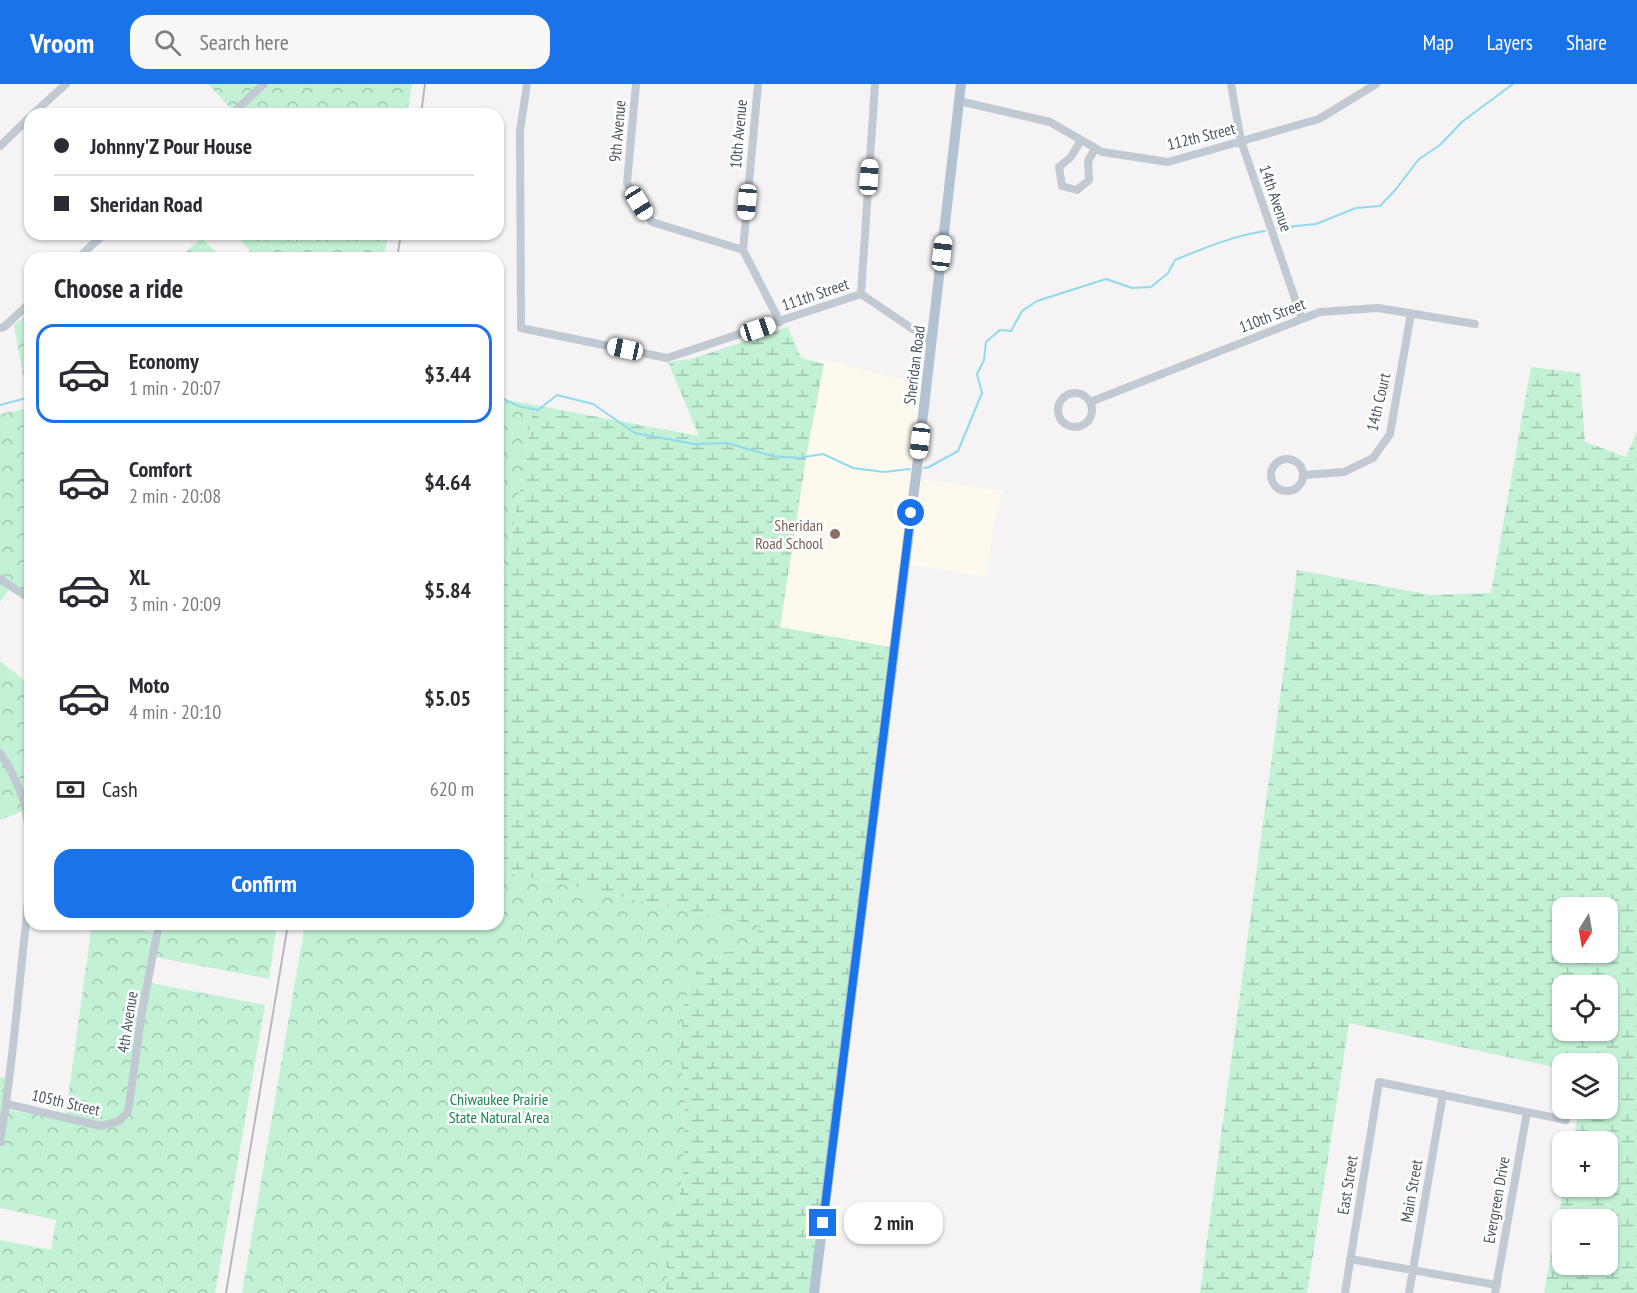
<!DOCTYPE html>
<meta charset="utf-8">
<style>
body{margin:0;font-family:"PT Sans Narrow",sans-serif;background:#f7f7f7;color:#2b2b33;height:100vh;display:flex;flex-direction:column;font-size:22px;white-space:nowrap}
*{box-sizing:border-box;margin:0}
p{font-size:20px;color:#7c7c81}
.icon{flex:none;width:33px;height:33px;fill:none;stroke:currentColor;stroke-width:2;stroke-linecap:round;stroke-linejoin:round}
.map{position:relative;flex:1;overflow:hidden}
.side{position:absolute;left:24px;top:168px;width:480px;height:678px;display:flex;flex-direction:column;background:#fff;border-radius:18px;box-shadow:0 2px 4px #0004}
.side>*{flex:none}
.banner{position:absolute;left:24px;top:24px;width:480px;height:132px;border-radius:18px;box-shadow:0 2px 4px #0004;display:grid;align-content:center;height:132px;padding:0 30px;background:#fff}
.needle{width:39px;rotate:191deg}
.buttons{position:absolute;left:1552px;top:813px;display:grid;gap:12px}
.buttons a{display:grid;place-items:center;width:66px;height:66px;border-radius:12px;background:#fff;box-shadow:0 2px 4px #0004;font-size:30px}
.end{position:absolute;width:27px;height:27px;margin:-14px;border:8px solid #1a73e8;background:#fff;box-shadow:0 0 0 3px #fff}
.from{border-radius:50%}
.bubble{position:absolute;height:42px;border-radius:18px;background:#fff;box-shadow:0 2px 4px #0004;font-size:20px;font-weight:600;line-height:42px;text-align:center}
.car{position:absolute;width:18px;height:36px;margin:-18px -9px;border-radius:8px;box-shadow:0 0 4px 2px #0007;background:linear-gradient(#fff 24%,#345 0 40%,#fff 0 76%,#345 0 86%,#fff 0)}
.banner b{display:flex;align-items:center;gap:21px;height:57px;font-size:22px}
.banner b+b{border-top:2px solid #e1e1e2}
.banner i{width:15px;height:15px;background:#2b2b33}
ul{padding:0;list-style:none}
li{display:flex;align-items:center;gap:18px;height:99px;margin:0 12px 9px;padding:0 18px;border:3px solid transparent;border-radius:18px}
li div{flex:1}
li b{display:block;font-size:22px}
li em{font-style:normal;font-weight:600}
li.on{border-color:#1a73e8}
li>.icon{width:54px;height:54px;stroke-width:1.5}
h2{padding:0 30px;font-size:27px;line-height:72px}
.pay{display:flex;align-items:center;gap:15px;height:66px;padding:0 30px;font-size:22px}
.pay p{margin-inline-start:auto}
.primary-button{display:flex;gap:12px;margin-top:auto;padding:12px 30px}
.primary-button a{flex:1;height:69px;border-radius:18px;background:#1a73e8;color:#fff;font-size:24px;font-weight:600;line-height:69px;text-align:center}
header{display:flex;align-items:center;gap:36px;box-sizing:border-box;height:84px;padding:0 30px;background:#1a73e8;color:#fff}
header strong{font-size:28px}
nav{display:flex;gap:33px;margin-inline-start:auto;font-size:21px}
.search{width:420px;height:54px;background:#f7f7f7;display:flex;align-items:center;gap:15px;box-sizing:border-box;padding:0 21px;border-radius:18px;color:#7c7c81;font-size:22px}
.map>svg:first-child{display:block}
</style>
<header>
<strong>Vroom</strong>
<div class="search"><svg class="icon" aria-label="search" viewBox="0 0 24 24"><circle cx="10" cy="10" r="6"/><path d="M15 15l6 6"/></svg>Search here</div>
<nav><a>Map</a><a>Layers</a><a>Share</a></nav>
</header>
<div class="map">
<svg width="1637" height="1209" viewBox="0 0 1637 1209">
<defs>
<pattern id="wetland-marsh" width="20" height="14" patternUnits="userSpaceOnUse" patternTransform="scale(1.5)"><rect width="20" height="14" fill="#c3f1d5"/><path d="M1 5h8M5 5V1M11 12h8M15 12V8" fill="none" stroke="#a0c6b0"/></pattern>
<pattern id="park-crowns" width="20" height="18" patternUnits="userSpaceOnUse" patternTransform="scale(1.5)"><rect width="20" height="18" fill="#c3f1d5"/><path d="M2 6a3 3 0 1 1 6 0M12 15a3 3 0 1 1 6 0" fill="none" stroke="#a0c6b0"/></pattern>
</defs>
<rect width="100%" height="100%" fill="#f5f3f3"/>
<path fill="#fdf9ef" d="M821,275l106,27 -11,92 87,13 -7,23 -10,63 -81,-13 -14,104 -111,-41z"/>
<path fill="url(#wetland-marsh)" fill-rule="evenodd" d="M788,243l13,31 23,6 -18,94 -26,169 110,20 -80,646h-145l3,-21 -9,-25 4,-19 15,-22 5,-37 2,-69 -4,-36v-32l3,-27 7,-24 12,-19 25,-9 25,-14 8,-13 -263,-55v-256l36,-210 165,31 -31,-74 23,-3z
M1531,283l49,6 5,69 41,15 11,-26v862h-93l20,-106 44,-1v-44l-35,-1 6,-32 29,-1v-44h-45v5l-214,-46 -42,270h-107l97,-723 134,25 60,-2zM1563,824h45v44h-45zM1563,902h45v44h-45zM1563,1136h45v44h-45z"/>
<path fill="url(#park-crowns)" d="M208,0h204l-5,30h-171z
M235,150h153l-4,24h-128z
M202,154l19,20h-42z
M30,229v283l-17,-12 -13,18v-188l29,-6 -15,-83z
M498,314l36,7 -36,210z
M0,577l30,24v123l-30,12z
M498,787l263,55 -8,13 -25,14 -25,9 -12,19 -7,24 -3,27v32l4,36 -2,69 -5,37 -15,22 -4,19 9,25 -3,21h-423l63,-369h193z
M92,840l68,9 1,-9h116l-8,55 -119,-23 -5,26 120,23 -50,288h-215v-53l51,10 5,-30 -56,-12v-131l6,1 -4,31 63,11z"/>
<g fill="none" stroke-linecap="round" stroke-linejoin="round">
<path stroke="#90daee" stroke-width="2" d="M1277,144l39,-4 40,-16 24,-2 16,-17 23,-30 21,-14 23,-24 50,-37
M498,312l20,10 20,4 19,-15 36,9 42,29 59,11 33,-1 45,13 26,2 25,-4 30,14 31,4 26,-3
M0,321l30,-8
M924,384l5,-1 29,-16 24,-58 -5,-19 7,-14 2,-18 14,-12 11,1 11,-20 15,-10 69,-22 26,9 19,-1 17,-14 7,-13c29,-12 58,-24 90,-29"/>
<path stroke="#c1cad2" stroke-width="8" d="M527,0l-7,47 1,197 146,30 194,-64 71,48
M636,0l-9,99 25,39 91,28
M758,0l-15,166 37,72
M1231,0l10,57 61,178
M959,17l91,21 52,30 66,10 151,-43 57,-35
M33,30l33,-30
M232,30l32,-30
M1081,56l-10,17 -12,10 3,19 15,4 12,-10 -1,-19 7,-12
M0,62l30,-29
M78,174l26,-24
M861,210l14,-210
M0,244l4,-1 26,-24
M1058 326a17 17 0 1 1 34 0a17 17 0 1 1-34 0Z
M1090,318l230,-90 58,-4 97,16
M1271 391a16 16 0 1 1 32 0a16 16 0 1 1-32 0Z
M1304,391l40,-3 29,-14 17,-24 21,-121
M0,495l30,20
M0,669c10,14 23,41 26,58 9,50 0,108 -5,159 -6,57 -11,115 -21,172
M7,1020l94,22 18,-5 8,-8 2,-7 13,-95 17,-87
M1350,1175l147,26
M1345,1209l34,-211 187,38
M1409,1209l34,-199
M1495,1209l32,-181"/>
<path stroke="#b3c2d1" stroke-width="10" d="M814,1209l104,-834 43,-375"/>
<path stroke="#b5b8bd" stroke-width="2" d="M421,30l4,-30
M397,174l4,-24
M226,1209l62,-369"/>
</g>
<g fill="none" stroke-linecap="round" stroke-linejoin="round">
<path stroke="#1a73e8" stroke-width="8" d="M823,1139l88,-710"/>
</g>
<circle fill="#8d6e63" stroke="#fff" stroke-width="2" cx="835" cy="450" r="6"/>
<g text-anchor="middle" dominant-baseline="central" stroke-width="5" stroke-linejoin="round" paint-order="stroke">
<g font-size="16" fill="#4a5661" stroke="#fff">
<text transform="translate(617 47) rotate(-85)">9th Avenue</text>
<text transform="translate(738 50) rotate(-85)">10th Avenue</text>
<text transform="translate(1201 52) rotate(-14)">112th Street</text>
<text transform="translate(1276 114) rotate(71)">14th Avenue</text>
<text transform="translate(815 210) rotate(-19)">111th Street</text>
<text transform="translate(1272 231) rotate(-21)">110th Street</text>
<text transform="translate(914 281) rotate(-83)">Sheridan Road</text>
<text transform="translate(1378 318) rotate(-77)">14th Court</text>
<text transform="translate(127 938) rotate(-81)">4th Avenue</text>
<text transform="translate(66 1018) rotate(13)">105th Street</text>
<text transform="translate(1347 1101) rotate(-81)">East Street</text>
<text transform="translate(1411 1107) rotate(-80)">Main Street</text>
<text transform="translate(1496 1116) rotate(-80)">Evergreen Drive</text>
</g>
<g font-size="16" fill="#785e54" stroke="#fff" text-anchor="end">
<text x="823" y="441">Sheridan<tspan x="823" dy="18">Road School</tspan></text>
</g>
<g font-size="16" fill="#17864f" stroke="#fff">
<text x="499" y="1015">Chiwaukee Prairie<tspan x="499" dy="18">State Natural Area</tspan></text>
</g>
</g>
</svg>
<div class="buttons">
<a><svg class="needle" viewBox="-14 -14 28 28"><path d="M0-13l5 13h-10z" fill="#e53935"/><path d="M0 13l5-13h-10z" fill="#7c7c81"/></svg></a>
<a><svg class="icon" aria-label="locate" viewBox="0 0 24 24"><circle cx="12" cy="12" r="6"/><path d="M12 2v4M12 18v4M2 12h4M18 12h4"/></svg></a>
<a><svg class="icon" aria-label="layers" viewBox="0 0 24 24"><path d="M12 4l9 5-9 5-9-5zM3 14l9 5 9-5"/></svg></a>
<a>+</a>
<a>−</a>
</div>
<i class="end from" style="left:911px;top:429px"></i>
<i class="end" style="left:823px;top:1139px"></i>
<div class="bubble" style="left:844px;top:1118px;width:99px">2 min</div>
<i class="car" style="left:869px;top:93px;rotate:4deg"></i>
<i class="car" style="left:747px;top:118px;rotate:185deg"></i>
<i class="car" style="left:639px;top:119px;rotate:148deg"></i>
<i class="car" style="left:942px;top:169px;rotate:7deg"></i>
<i class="car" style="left:758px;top:245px;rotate:72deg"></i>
<i class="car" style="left:625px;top:265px;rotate:282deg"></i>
<i class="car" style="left:920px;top:357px;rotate:187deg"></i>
<div class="banner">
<b><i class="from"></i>Johnny'Z Pour House</b>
<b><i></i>Sheridan Road</b>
</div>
<section class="side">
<h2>Choose a ride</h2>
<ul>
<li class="on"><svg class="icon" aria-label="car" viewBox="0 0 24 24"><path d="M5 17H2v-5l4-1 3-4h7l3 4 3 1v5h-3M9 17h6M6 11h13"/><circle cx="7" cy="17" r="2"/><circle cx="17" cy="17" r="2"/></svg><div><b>Economy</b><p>1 min · 20:07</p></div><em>$3.44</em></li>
<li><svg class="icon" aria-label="car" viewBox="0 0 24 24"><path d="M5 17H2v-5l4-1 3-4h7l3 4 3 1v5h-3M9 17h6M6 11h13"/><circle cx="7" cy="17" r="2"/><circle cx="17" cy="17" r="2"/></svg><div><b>Comfort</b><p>2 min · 20:08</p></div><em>$4.64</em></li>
<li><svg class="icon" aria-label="car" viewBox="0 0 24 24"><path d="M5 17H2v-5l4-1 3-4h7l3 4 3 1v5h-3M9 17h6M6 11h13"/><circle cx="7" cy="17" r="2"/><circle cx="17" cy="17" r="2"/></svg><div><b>XL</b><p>3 min · 20:09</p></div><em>$5.84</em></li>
<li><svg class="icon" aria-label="car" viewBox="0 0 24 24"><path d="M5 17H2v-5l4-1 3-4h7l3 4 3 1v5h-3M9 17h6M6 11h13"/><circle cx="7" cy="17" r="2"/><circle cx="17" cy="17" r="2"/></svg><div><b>Moto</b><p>4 min · 20:10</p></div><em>$5.05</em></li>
</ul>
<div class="pay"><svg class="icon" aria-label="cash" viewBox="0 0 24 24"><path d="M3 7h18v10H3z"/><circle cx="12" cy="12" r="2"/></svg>Cash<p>620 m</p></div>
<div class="primary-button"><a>Confirm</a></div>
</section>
</div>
